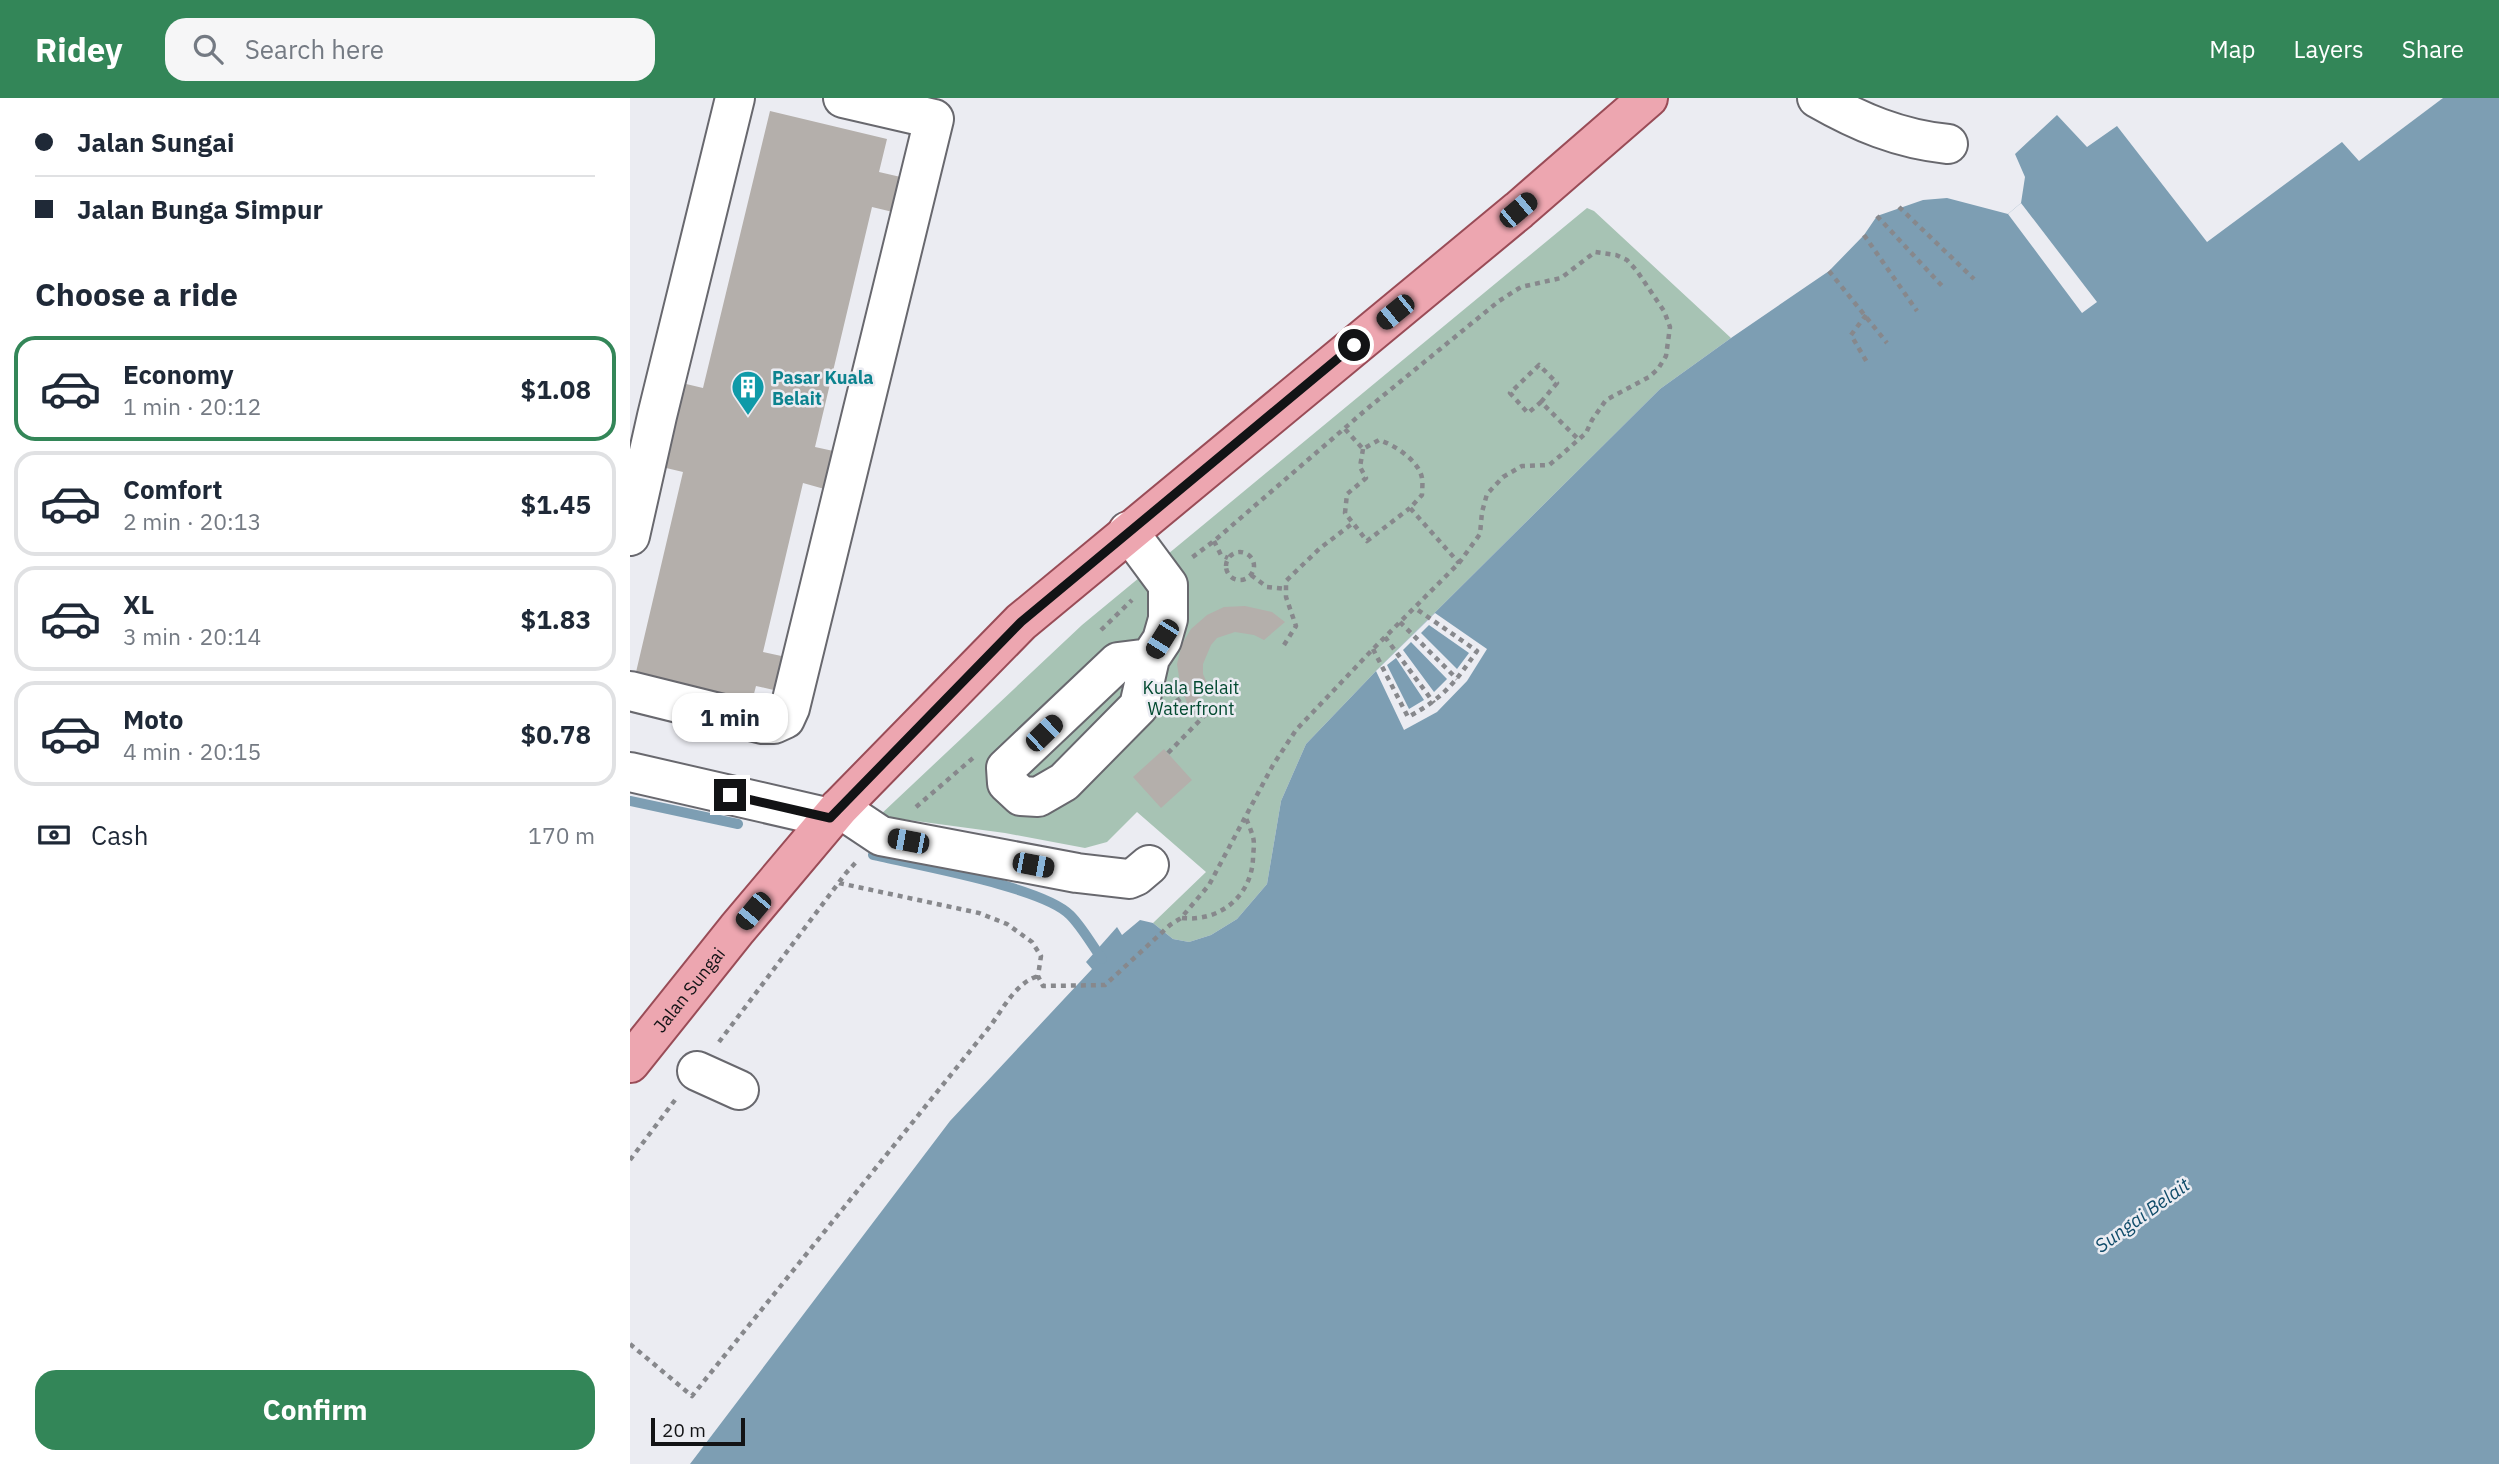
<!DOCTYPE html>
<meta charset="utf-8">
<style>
body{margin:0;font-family:"IBM Plex Sans",sans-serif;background:#f6f6f7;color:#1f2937;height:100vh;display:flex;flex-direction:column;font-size:26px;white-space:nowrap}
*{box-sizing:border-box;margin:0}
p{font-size:23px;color:#747a83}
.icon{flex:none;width:38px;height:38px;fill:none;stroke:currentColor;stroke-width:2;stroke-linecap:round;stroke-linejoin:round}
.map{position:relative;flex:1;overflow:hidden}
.details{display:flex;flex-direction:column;background:#fff;width:630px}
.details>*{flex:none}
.hud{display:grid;align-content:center;height:154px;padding:0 35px;background:#fff}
.scale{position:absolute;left:21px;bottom:18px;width:94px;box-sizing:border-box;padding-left:7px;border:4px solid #121315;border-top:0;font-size:19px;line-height:24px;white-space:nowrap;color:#121315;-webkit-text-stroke:5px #ebecf2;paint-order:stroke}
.end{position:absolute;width:32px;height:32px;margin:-16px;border:9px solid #121315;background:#fff;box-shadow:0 0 0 4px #fff}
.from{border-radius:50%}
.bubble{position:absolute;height:49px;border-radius:21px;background:#fff;box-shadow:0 2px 5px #0004;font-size:23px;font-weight:700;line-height:49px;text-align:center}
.car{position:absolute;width:21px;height:42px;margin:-21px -10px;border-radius:9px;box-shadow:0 0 5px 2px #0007;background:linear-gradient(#222 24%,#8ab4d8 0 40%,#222 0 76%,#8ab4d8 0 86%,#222 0)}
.hud b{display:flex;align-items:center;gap:24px;height:66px;font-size:26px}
.hud b+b{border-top:2px solid #e0e1e3}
.hud i{width:18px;height:18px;background:#1f2937}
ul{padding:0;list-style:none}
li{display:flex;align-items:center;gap:21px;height:105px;margin:0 14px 10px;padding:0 21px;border:4px solid #e0e1e3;border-radius:21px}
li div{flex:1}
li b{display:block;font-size:26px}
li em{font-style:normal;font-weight:700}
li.selected{border-color:#338658}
li>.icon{width:63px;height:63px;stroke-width:1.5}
h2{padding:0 35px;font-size:32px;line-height:84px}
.pay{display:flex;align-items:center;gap:18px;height:77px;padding:0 35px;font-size:26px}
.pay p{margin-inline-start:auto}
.button{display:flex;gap:14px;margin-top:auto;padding:14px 35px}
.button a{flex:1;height:80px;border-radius:21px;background:#338658;color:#fff;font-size:28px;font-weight:700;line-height:80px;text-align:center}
header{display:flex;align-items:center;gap:42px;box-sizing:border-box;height:98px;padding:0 35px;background:#338658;color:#fff}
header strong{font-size:33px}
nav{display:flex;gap:38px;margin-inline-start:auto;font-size:24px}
.search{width:490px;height:63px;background:#f6f6f7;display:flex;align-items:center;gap:18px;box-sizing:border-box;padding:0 24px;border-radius:21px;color:#747a83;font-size:26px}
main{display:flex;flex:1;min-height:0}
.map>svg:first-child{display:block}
</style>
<header>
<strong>Ridey</strong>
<div class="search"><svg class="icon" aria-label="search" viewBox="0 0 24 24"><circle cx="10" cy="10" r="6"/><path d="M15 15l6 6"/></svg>Search here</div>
<nav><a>Map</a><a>Layers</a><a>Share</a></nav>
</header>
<main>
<section class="details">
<div class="hud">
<b><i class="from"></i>Jalan Sungai</b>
<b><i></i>Jalan Bunga Simpur</b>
</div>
<h2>Choose a ride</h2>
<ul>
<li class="selected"><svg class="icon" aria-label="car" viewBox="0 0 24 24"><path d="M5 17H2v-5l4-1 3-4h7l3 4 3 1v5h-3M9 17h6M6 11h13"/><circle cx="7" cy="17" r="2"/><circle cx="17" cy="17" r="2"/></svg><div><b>Economy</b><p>1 min · 20:12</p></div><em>$1.08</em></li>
<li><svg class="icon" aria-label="car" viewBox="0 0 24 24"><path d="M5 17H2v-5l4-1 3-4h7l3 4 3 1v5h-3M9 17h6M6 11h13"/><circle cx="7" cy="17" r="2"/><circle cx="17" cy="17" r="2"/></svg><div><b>Comfort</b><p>2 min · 20:13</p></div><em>$1.45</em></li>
<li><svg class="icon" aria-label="car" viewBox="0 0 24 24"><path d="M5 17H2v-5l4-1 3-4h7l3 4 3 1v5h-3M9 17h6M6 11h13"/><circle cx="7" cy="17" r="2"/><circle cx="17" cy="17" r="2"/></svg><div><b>XL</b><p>3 min · 20:14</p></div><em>$1.83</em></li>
<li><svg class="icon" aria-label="car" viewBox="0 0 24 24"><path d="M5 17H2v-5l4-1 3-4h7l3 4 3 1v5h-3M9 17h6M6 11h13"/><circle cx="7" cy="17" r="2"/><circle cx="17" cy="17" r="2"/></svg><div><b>Moto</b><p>4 min · 20:15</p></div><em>$0.78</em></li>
</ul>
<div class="pay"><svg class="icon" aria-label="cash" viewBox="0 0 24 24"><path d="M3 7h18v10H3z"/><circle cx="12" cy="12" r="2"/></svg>Cash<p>170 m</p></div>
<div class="button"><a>Confirm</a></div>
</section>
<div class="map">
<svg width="1869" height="1366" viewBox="0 0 1869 1366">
<rect width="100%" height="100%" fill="#ebecf2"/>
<path fill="#a7c3b4" d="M957,110l7,3 137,127 -71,51 -284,282 -70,73 -25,57 -14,83 -30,35 -26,16 -22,7 -16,-3 -20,-16 53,-51 -69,-60 -30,30 -22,6 -80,-15 -126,-17 203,-191z"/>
<path fill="#7d9eb3" d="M1813,0h56v1366h-1809l260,-343 142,-152 -6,-7 31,-35 5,8 18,-15 13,3 20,16 16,3 22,-7 26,-16 30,-35 14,-83 25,-57 70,-73 284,-282 71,-51 98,-67 35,-36 13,-19 46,-16 24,-2 61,16 13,-11 4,-26 -10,-23 42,-39 30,32 30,-21 90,116 135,-100 17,19z"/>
<path fill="#ebecf2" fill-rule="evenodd" d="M1391,105l76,99 -15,11 -74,-99z
M805,515l52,36 -20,32 -30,31 -33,18 -28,-59zM799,527l40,28 -12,16 -36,-36zM781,544l36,37 -13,13 -31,-42zM766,560l28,42 -15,9 -22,-44z"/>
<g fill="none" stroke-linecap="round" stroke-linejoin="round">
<path stroke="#7d9eb3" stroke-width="10" d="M0,703l108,23
M243,757c42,10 170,32 197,60 12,12 22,30 32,44"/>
</g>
<path fill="#b4afab" d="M140,13l117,28 -8,33 26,6 -8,35 -25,-6 -57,240 23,5 -10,38 -25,-7 -40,169 23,5 -8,34 -22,-5 -7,27 -116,-28 50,-213 -21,-5 20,-84 21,5z
M615,508l27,6 13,10 -21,18 -10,-5 -19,-3 -18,6 -6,7 -8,19v10l7,16 -22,16 -8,-23 -3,-19 5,-20 9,-15 16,-14 17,-8z
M534,651l28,31 -31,28 -28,-31z"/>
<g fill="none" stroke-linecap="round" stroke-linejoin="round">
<defs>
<path id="minor" d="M1187,0c42,24 82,41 131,46
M498,433l40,54v34l-6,21 -12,18 -11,48 -75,76 -26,15 -17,-1 -14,-13 -1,-15 112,-106 32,-4
M0,438l27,-120 78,-318
M0,593l133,33h11l11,-5 5,-11 144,-589 -91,-21
M0,674l200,46
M209,710l42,28 196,37 52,6 7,-3 13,-11
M67,973l42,19"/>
<g id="major">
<path id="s1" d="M0,965l107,-134 102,-121 182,-186 498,-412 129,-112"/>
</g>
</defs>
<use href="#minor" stroke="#68686e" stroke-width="42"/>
<use href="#major" stroke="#994c57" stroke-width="42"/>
<path stroke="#87888c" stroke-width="4.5" stroke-dasharray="5 5" stroke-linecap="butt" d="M1269,109l75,72
M1247,118l66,71
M1234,137l53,76
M1199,173l58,72
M1236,217l-15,20 17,29
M911,304l16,-19 -18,-18 -29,28 18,20 13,-11 39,39
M715,331l18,20 16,-9c16,5 40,21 43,38 1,5 0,12 0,17l-12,13 49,55
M733,351l-3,18 6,11 -19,16 -2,19 22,28 43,-33
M584,443l7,14 7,3
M596 468a14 14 0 1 1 28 0a14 14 0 1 1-28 0Z
M621,477l16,12 19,2
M770,524l57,57
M471,532l31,-30
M755,539l49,66
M654,547l12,-19 -10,-29v-16l33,-32 34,-26
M743,551l35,68c35,-19 46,-33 69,-66l-62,-43
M547,600l8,12 18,6
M538,655l36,-37 14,-9
M286,709l57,-49
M209,785l140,30 28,11 25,18 9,14 -3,20 5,10 62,-1 65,-60 11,-7 28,-33 64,-120 23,-35 77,-81 86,-86 21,-29 2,-22 5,-18 16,-17 19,-11 27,-1 11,-9 26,-23 6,-13 14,-20 43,-23 9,-8 8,-13 4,-29 -6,-16 -27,-40 -10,-11 -11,-5 -21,-3 -34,26 -40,9 -22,14 -131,107 -154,133 -24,18
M552,820c37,4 69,-21 71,-59 0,-7 2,-15 0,-22 -2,-7 -5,-14 -8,-21
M89,944l127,-169 12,-13
M0,1062l48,-64
M0,1246l62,52 299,-371c13,-18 25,-42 47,-49"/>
<use href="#minor" stroke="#fff" stroke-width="38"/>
<use href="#major" stroke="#eda6b0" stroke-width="38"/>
</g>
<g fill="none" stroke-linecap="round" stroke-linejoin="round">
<path stroke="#121315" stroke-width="9" d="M100,697l100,23 191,-196 333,-277"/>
</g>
<defs>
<symbol id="building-pin" viewBox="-11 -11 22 30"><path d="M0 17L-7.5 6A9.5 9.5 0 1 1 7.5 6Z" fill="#0f9aa8" stroke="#ebecf2"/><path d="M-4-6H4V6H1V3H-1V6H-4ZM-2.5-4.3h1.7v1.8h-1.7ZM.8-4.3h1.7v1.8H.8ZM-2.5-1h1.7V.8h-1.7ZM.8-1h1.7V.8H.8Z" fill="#fff"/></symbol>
</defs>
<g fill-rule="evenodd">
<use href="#building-pin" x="99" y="270" width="38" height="52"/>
</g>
<g text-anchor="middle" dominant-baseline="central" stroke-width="5" stroke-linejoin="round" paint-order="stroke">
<g font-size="18" font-weight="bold" fill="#0d838f" stroke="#ebecf2" text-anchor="start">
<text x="142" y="279">Pasar Kuala<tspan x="142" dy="21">Belait</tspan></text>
</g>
<g font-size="18" fill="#034a31" stroke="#ebecf2">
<text x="561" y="589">Kuala Belait<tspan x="561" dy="21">Waterfront</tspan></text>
</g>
<g font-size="18" fill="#121315" stroke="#ebecf2">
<text stroke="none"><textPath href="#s1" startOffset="94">Jalan Sungai</textPath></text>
</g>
<g font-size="19" font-style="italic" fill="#104c6a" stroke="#ebecf2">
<text transform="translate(1512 1117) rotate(-36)">Sungai Belait</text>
</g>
</g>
</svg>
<div class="scale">20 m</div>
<i class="end from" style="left:724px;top:247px"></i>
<i class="end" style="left:100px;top:697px"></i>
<div class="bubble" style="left:42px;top:595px;width:116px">1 min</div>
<i class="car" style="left:888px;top:112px;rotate:50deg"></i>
<i class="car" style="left:765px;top:214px;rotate:231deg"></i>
<i class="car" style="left:532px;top:541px;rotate:212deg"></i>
<i class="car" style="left:414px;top:635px;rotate:46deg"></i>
<i class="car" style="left:278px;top:743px;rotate:281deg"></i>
<i class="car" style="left:403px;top:767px;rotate:101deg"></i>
<i class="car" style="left:123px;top:813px;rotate:220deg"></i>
</div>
</main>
